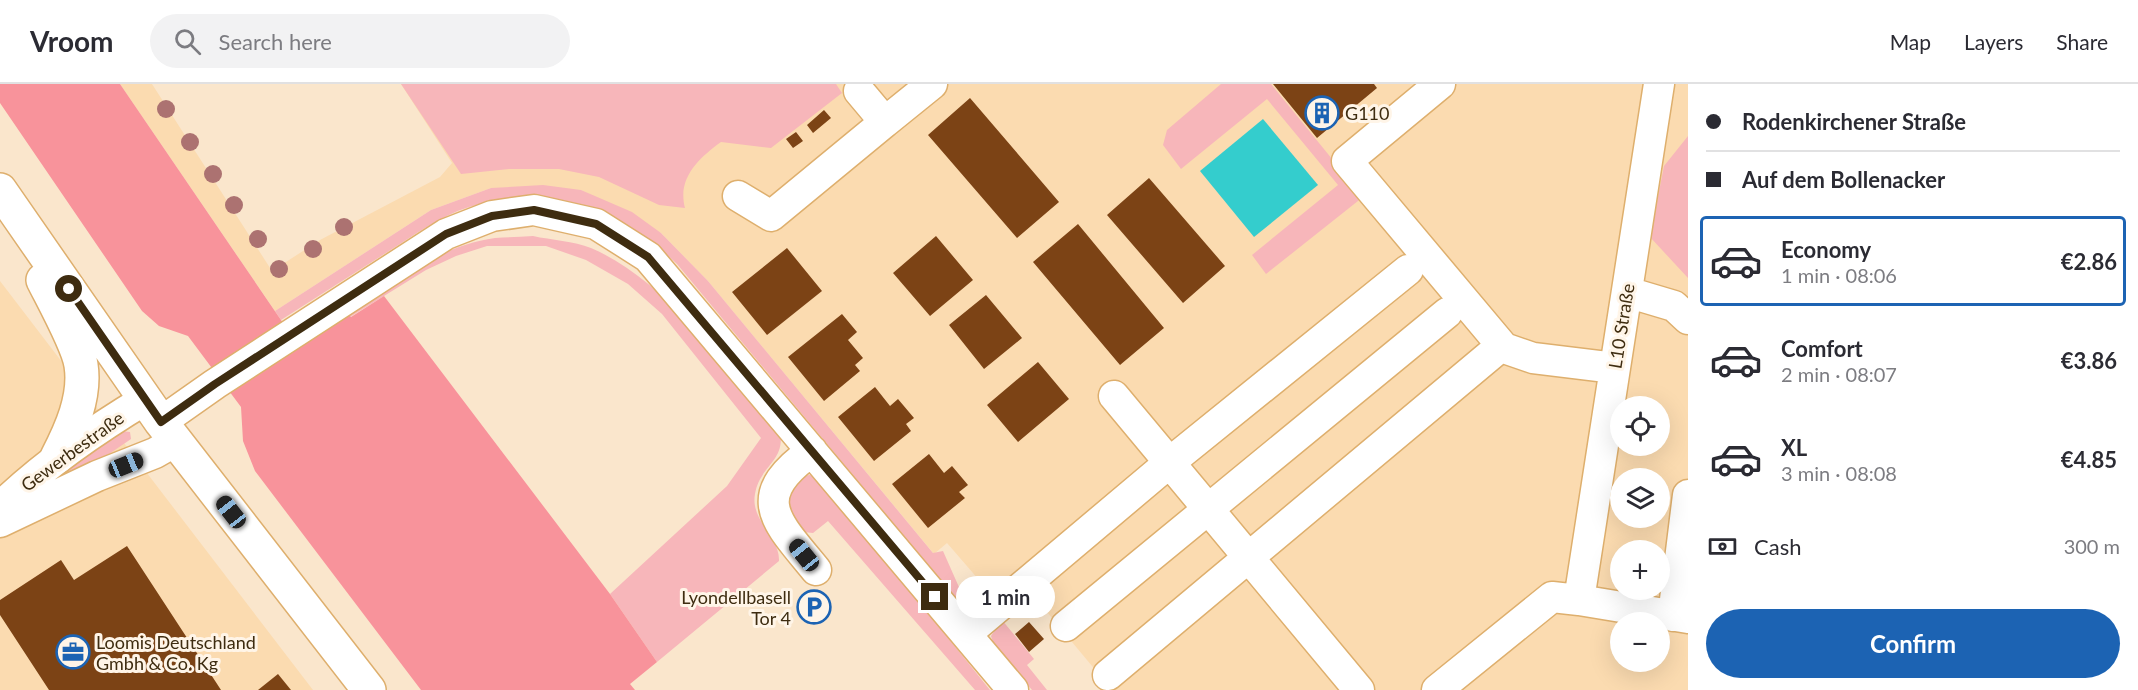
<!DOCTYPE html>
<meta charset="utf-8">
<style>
body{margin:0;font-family:Lato,sans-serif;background:#f2f2f3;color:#2b2b33;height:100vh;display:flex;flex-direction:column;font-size:22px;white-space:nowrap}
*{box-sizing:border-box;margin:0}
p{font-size:20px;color:#7c7c81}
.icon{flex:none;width:33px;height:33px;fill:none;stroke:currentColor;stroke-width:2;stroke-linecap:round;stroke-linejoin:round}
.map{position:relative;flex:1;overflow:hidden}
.side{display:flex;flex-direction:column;background:#fff;width:450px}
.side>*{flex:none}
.hud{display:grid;align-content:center;height:132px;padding:0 18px;background:#fff}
.fabs{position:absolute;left:1610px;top:312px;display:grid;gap:12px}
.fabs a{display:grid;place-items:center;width:60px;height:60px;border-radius:50%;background:#fff;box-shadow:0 6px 24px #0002;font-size:30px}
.end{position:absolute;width:27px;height:27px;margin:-14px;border:8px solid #3e2c10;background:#fff;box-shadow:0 0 0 3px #fff}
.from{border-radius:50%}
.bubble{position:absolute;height:42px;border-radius:21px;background:#fff;box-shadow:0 6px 24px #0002;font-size:20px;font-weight:700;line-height:42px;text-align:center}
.car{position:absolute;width:18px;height:36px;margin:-18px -9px;border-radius:8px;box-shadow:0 0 4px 2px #0007;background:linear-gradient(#222 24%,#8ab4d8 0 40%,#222 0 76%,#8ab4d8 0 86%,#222 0)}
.hud b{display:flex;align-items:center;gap:21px;height:57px;font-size:22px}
.hud b+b{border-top:2px solid #e1e1e2}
.hud i{width:15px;height:15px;background:#2b2b33}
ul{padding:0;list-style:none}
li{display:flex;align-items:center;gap:18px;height:90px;margin:0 12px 9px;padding:0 6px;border:3px solid transparent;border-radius:6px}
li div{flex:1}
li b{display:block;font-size:22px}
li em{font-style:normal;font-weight:700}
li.active{border-color:#1c63b3}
li>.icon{width:54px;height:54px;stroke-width:1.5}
.pay{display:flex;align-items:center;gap:15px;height:66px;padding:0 18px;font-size:22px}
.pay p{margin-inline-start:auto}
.cta{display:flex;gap:12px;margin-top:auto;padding:12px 18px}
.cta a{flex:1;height:69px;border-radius:36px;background:#1c63b3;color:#fff;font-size:24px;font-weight:700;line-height:69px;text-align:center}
header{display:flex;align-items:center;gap:36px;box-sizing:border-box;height:84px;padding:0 30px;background:#fff;border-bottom:2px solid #e1e1e2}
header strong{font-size:28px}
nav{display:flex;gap:33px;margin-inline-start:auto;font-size:21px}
.search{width:420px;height:54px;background:#f2f2f3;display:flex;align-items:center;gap:15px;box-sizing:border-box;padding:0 21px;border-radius:33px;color:#7c7c81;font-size:22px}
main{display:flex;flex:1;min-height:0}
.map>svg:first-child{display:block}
</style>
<header>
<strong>Vroom</strong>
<div class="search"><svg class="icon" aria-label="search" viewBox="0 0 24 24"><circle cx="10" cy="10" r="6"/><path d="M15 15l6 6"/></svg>Search here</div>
<nav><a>Map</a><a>Layers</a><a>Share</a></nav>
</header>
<main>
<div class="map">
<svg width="1688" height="606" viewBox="0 0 1688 606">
<rect width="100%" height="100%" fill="#fae6cc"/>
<path fill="#fbdbb0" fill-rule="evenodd" d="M120,0h32l120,187 48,-31 120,-63 12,-14 -51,-79h1287v606h-576l-80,-96 -40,1 -45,-52 -13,11 -226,-273 -47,-48 -80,-43 -90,-2 -60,22 -156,101zM1620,322h39v40h-39zM1620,394h39v40h-39zM1620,466h39v40h-39zM1620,538h39v40h-39z
M0,197l313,409h-313z"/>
<path fill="#f7b6ba" d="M401,0h435l6,9 -71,55 -50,-6c-22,16 -44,36 -36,66l-26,-3 -60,-28 -40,-8h-50l-48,5z
M1221,0h50l92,113 -97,77 -14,-19 86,-70 -71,-86 -86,70 -18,-24 4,-15z
M1688,52v142l-38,-41 14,-71z
M543,101l38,5 51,22 29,21 47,48 225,272 10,-2 23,52 -9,-3 -280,-336c-59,-57 -128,-82 -208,-57 -29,9 -55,28 -80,44 -36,23 -72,46 -108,69l-6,-9 156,-101 60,-22z
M533,152c18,4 41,5 58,12 75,32 136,120 188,180 9,33 -19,36 -24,66 -5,27 25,42 24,67l-122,101 -47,-68 117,-108 34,-48 -99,-124 -34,-30 -42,-24 -40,-14h-59l-31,10 -30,14 -76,47 -4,-4c45,-29 94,-68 149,-75 13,-1 25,-1 38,-2z
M122,347l8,1 1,7 -22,15 -51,25 -4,-1 1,-3z
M810,391l11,5 169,210h-15l-147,-169 -15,12 -10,-1 -14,-18 -3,-26 13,-12z
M1002,536l32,39 -7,6 20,25h-15l-38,-45 -3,-9z"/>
<path fill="#f8939b" d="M0,0h120l176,258 50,-29 5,4 33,-21 226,298 47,68 -27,22 5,6h-214l-166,-219 -12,-30 -2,-34 -53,-71 -29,-10 -17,-15 -142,-208z"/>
<path fill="#34cdcd" d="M1263,35l55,66 -64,52 -54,-66z"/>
<path fill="#7c4315" d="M1273,0h101l3,4 -60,50z
M970,14l89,104 -42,36 -89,-103z
M824,26l7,8 -18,15 -6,-8z
M796,48l7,9 -10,7 -7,-9z
M1149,94l76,88 -42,37 -76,-88z
M1078,140l86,104 -44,37 -87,-103z
M936,152l37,44 -43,36 -37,-43z
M787,164l35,43 -55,44 -35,-43z
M986,211l36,43 -38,31 -35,-44z
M842,230l15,18 -9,8 15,18 -8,7 5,6 -36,30 -36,-44z
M1038,278l31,37 -51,43 -31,-37z
M875,303l15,19 8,-7 16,19 -8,6 5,7 -37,30 -36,-44z
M929,370l15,19 8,-7 16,19 -9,7 6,6 -37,30 -36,-44z
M127,462l81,124 13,20h-172l-49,-75v-15l61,-40 13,20z
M1029,538l15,17 -15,13 -14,-18z
M278,590l13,16h-33z"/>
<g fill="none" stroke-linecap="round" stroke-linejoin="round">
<defs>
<path id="minor" d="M1440,0l-93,77 157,187 29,10 82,10
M1659,0l-80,516 109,18
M859,7l26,31 47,-38
M738,112l33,20 114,-94
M1627,208l47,14 14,13
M1114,312l245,294
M161,338l54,-38 231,-150 46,-18 42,-6 62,14 52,33 365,433
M812,367c-65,46 -36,70 4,119
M0,423c45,-43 93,-76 146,-108
M0,438l97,-46 58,-23 21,-12
M1673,532l15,-121
M1066,542l381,-313
M966,550l203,-171 239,-193
M1108,591l386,-323
M1437,606l115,-93 27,3"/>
<path id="major" d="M0,106l161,232 208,268
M43,196c10,20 35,65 38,85 5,32 -10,65 -24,92"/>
</defs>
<use href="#minor" stroke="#deaf6d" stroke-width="33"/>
<use href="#major" stroke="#deaf6d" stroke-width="36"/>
<use href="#minor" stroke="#fff" stroke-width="30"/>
<use href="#major" stroke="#fff" stroke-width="33"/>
</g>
<g fill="#ac7271">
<circle cx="166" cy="25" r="9"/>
<circle cx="190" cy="58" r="9"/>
<circle cx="213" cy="90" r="9"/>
<circle cx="234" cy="121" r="9"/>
<circle cx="344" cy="143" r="9"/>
<circle cx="258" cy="155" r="9"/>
<circle cx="313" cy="165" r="9"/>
<circle cx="279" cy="185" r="9"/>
</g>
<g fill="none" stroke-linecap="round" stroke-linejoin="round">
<path stroke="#3e2c10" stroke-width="8" d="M69,205l92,133 54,-38 231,-150 46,-18 42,-6 62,14 52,33 287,340"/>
</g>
<defs>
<symbol id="building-ring" viewBox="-11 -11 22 22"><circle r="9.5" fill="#fff5e8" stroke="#1c63b3" stroke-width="1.5"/><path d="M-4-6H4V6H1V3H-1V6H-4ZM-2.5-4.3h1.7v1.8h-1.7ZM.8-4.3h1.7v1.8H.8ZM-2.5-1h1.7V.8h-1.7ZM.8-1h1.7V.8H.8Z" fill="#1c63b3"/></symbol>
<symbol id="parking-ring" viewBox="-11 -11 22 22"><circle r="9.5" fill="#fff5e8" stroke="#1c63b3" stroke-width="1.5"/><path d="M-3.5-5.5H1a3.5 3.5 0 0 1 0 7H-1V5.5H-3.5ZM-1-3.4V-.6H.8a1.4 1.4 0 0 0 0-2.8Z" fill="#1c63b3"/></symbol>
<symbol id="office-ring" viewBox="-11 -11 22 22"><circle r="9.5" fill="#fff5e8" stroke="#1c63b3" stroke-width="1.5"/><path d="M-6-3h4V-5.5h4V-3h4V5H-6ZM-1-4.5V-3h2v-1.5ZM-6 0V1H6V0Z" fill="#1c63b3"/></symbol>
</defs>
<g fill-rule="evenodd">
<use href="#building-ring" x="1303" y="10" width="38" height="38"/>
<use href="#parking-ring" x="795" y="504" width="38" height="38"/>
<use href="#office-ring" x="54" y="549" width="38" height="38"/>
</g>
<g text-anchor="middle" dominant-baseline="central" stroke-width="6" stroke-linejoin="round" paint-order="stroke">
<g font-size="18" fill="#3e2c10" stroke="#fff5e8" text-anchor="start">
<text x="1345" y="29">G110</text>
<text x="791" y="513" text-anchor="end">Lyondellbasell<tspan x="791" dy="21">Tor 4</tspan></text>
<text x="96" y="558">Loomis Deutschland<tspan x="96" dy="21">Gmbh &amp; Co. Kg</tspan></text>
</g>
<g font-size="18" fill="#3e2c10" stroke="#fff5e8">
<text transform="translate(1621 242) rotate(-81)">L10 Straße</text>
<text transform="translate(72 367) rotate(-36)">Gewerbestraße</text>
</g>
</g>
</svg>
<div class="fabs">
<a><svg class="icon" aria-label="locate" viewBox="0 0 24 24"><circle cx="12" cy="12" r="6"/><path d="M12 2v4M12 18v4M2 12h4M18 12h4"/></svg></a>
<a><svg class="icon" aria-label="layers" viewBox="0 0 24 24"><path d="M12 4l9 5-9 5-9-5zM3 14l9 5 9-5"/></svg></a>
<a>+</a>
<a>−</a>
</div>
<i class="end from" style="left:69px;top:205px"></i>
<i class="end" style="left:935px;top:513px"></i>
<div class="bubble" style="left:956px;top:492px;width:99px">1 min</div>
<i class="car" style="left:126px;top:381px;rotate:68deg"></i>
<i class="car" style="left:231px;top:428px;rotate:322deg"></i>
<i class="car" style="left:804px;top:471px;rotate:321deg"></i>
</div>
<section class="side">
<div class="hud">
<b><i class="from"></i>Rodenkirchener Straße</b>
<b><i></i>Auf dem Bollenacker</b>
</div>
<ul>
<li class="active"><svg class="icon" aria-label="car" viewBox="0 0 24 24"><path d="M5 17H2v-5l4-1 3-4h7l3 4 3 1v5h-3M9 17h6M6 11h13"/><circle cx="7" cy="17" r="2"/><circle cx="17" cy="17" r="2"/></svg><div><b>Economy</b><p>1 min · 08:06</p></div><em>€2.86</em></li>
<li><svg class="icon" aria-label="car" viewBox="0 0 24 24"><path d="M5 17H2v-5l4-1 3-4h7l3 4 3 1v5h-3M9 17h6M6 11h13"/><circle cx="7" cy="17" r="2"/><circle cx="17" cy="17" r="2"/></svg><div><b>Comfort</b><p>2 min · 08:07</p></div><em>€3.86</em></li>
<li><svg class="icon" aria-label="car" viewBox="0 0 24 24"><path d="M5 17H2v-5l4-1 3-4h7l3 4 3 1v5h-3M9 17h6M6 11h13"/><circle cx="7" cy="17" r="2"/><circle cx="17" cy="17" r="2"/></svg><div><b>XL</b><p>3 min · 08:08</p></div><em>€4.85</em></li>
</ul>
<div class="pay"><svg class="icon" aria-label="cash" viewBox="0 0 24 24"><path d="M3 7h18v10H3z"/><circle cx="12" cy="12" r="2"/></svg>Cash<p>300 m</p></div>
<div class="cta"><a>Confirm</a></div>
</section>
</main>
